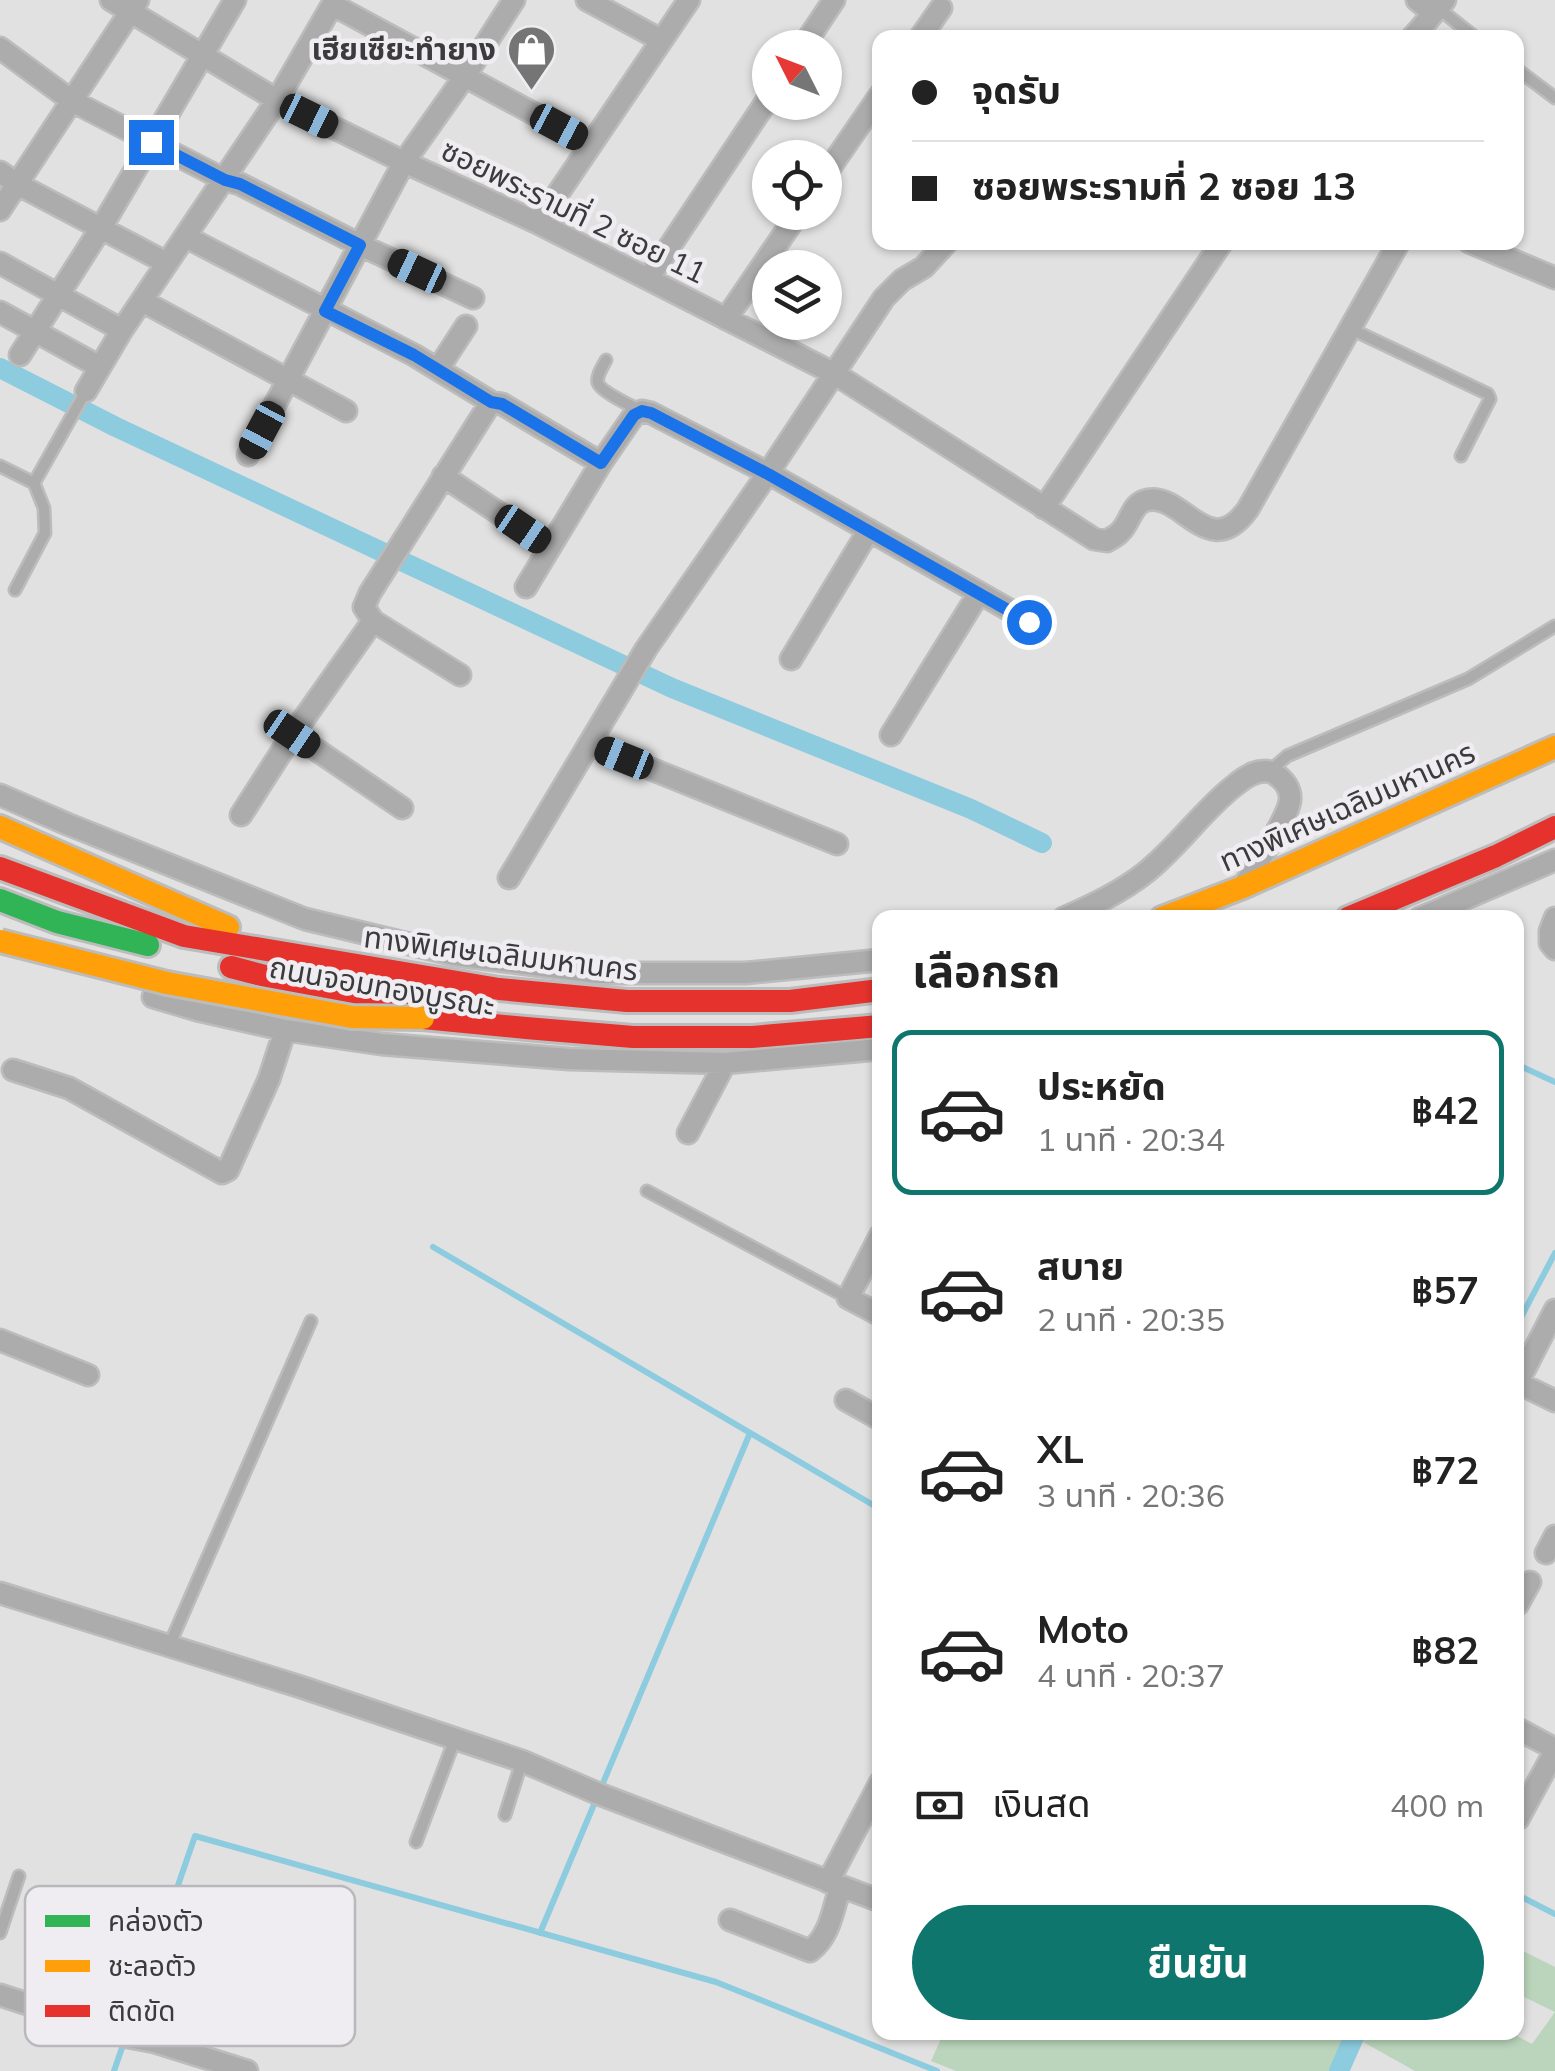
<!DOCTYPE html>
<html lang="th">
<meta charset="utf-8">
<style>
body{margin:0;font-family:Mulish,"Noto Sans Thai",sans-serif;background:#f2f2f2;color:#222;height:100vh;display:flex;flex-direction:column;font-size:38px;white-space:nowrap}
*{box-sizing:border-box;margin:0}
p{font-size:32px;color:#767676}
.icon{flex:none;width:55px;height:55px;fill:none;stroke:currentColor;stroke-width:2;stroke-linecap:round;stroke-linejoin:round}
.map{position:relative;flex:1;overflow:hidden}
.side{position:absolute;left:872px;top:910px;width:652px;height:1130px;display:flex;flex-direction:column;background:#fff;border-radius:20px;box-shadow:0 2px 8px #0004}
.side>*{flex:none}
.banner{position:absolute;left:872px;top:30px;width:652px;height:220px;border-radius:20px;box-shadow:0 2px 8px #0004;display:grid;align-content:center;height:220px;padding:0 40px;background:#fff}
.needle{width:65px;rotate:312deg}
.fabs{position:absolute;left:752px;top:30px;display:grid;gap:20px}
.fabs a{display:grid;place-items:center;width:90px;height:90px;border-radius:50%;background:#fff;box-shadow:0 2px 8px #0004;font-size:50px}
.end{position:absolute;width:45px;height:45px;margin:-22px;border:12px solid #1a73e8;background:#fff;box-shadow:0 0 0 5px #fff}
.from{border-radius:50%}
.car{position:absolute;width:30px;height:60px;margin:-30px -15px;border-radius:12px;box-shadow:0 0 8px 2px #0007;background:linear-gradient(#222 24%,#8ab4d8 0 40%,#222 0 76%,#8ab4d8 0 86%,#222 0)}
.banner b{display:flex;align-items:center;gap:35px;height:95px;font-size:38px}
.banner b+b{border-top:2px solid #e0e0e0}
.banner i{width:25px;height:25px;background:#222}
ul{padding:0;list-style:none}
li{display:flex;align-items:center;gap:30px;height:165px;margin:0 20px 15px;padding:0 20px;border:5px solid transparent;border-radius:20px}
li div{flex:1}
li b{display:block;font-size:38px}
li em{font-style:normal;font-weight:700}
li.selected{border-color:#0f766e}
li>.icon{width:90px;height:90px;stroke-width:1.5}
h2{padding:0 40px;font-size:45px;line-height:120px}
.pay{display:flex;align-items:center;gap:25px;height:110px;padding:0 40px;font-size:38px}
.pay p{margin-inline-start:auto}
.action{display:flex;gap:20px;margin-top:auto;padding:20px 40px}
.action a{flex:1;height:115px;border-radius:60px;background:#0f766e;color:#fff;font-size:40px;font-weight:700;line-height:115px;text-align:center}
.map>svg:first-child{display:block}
</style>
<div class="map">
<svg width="1555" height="2071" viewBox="0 0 1555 2071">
<rect width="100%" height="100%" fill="#e2e1e2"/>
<path fill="#bad5bb" d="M1523,1951l32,16v104h-140l-52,-29 -15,29h-392l-25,-10 13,-29h565l23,12 23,-32 -37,-18v-34z"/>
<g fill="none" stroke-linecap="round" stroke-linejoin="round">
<path stroke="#8dcbdf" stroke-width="6" d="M1518,1065l37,17
M433,1247l447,262
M1518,1323l37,-70
M1518,1895l37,19
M540,1933l210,-500
M114,2071l81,-235 521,146 221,89"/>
<path stroke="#8dcbdf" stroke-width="20" d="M0,368l116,59 556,261 299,121 71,34
M1339,2071l17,-39"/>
<defs>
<path id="lane" d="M1438,8l38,30
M1518,70l37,28
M1351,329l137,65 2,5 -29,57
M606,360c-3,6 -10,16 -8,23 3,9 34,23 43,28
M0,466l34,17 10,25 1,25 -30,57
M34,483l52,-92
M1270,771l17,-15 181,-77 87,-53
M647,1191l201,107
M169,1646l142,-325
M505,1815l17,-54
M416,1842l39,-103
M0,1933l19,-57"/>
<path id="street" d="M111,0l166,100 127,62 134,61 297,151 259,165 13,2c4,-3 10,-5 13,-9 10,-9 11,-26 24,-31 37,-13 64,64 104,8l151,-267
M587,0l74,40
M1417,0l16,13
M333,5l257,139
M920,38l21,-30
M1412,38l33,-38
M0,48l72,53 153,79 15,4 120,61 113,53
M802,48l32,-48
M0,172l17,12 150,79
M825,175l55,-80
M0,210l138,-210
M538,223l151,-223
M186,237l228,118 77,47
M1469,242l86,36
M0,263l122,67
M648,279l122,-183
M142,301l204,110
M0,312l100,55
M726,319l73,-107
M20,355l81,-127 134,-228
M438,369l28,-43
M86,391l36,-61 155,-230 58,-100
M248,455l156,-293 61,-86 49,-76
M443,476l107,71
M1044,508l178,-266
M526,587l75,-124 33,-48 8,-4 9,2 117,60 261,148
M373,621l87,54
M791,659l78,-129
M293,734l109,74
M891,735l88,-142
M589,744l248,100
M0,795l67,29 238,95 150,36 142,18h149l134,-13
M241,815l52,-81 80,-113 -9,-14 6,-14 121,-191 11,2 99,59
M509,878l137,-229 122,-176 116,-175 18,-18 22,-13 23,-25
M1064,918c29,-13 57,-26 81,-45 33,-26 57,-62 89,-87 12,-10 27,-20 41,-12 9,6 16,15 15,26 -2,19 -33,63 -44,82
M1420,918l135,-58
M1555,918l-5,13v12l5,6
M153,997l44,13 88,20 96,14 188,15 156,4 155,-14
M13,1070l56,18 153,85 6,-3 41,-91 16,-49
M688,1133l37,-70
M880,1236l-32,62 32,17
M0,1340l88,35
M1518,1382l37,-72
M1518,1383l37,18
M846,1400l34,19
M1546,1553l9,-17
M0,1593l301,94 221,74 77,33 281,107
M1518,1604l12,-22
M1518,1729l37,20
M1518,1819l37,-68
M828,1882l52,-99
M730,1920l80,31c20,-15 23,-41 30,-64
M0,1995l128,42 27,5 92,29"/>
<path id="fast" d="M0,900l57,22 91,23"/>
<path id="slow" d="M0,827l228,100
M1162,918l81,-31 312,-140"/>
<path id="jam" d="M0,868l184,68 315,53 128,12h163l90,-11
M1348,918l148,-62 59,-29
M231,967l192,51 103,10 107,9h119l128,-11"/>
</defs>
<use href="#lane" stroke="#bdbcbd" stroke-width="15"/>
<use href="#street" stroke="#bdbcbd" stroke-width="25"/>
<use href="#fast" stroke="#bdbcbd" stroke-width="28"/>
<use href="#slow" stroke="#bdbcbd" stroke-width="28"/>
<use href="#jam" stroke="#bdbcbd" stroke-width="28"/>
<use href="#lane" stroke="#acacac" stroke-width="10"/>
<use href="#street" stroke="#acacac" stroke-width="20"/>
<use href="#fast" stroke="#30b455" stroke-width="22"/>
<use href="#slow" stroke="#ff9f0a" stroke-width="22"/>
<use href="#jam" stroke="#e5322d" stroke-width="22"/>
<defs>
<path id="slow-bridge" d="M0,941l167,42 185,34 71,1"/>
</defs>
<use href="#slow-bridge" stroke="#bdbcbd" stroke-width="28" stroke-linecap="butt"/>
<use href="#slow-bridge" stroke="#ff9f0a" stroke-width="22"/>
</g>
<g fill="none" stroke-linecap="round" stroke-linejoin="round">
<path stroke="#1a73e8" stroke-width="12" d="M151,142l74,38 15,4 120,61 -35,66 89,44 77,47 11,2 99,59 33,-48 8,-4 9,2 117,61 261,148"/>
</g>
<defs>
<symbol id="shop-pin" viewBox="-11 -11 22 30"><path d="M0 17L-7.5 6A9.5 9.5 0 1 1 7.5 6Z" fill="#757576" stroke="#efedf1"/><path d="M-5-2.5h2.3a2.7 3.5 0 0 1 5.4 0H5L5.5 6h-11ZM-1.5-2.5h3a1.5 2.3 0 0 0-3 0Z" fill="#fff"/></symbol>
</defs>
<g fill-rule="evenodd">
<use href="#shop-pin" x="504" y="22" width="55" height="75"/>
</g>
<g text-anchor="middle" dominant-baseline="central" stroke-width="9" stroke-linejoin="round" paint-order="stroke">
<g font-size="30" font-weight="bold" fill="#3b3b3c" stroke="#efedf1" text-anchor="end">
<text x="496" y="49">เฮียเซียะทำยาง</text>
</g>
<g font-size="30" fill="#3b3b3c" stroke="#efedf1">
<text transform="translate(574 211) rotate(26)">ซอยพระรามที่ 2 ซอย 11</text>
<text transform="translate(1347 806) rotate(-24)">ทางพิเศษเฉลิมมหานคร</text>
<text transform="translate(501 953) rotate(7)">ทางพิเศษเฉลิมมหานคร</text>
<text transform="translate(382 986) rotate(10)">ถนนจอมทองบูรณะ</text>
</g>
</g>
<rect x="25" y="1886" width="330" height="160" rx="15" fill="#efedf1" stroke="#b9b8bb" stroke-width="2.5"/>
<rect x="45" y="1915" width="45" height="12" fill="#30b455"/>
<rect x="45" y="1960" width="45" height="12" fill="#ff9f0a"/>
<rect x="45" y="2005" width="45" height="12" fill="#e5322d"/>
<g font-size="28" fill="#3b3b3c">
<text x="108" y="1931">คล่องตัว</text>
<text x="108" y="1976">ชะลอตัว</text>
<text x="108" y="2021">ติดขัด</text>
</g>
</svg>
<div class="fabs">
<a><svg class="needle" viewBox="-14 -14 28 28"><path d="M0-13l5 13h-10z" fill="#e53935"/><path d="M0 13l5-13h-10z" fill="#767676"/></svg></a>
<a><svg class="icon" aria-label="locate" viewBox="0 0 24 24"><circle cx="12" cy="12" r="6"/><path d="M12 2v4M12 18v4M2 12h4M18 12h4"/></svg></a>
<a><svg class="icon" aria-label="layers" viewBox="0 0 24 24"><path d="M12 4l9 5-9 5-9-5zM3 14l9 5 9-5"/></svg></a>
</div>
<i class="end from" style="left:1029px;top:622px"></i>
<i class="end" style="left:151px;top:142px"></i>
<i class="car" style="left:309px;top:116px;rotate:116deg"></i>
<i class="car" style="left:559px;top:127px;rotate:118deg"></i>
<i class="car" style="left:417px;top:271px;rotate:295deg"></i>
<i class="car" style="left:262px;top:430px;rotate:208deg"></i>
<i class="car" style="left:523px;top:529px;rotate:124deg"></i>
<i class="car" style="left:292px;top:734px;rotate:124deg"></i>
<i class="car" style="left:624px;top:758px;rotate:292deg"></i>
<div class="banner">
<b><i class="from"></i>จุดรับ</b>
<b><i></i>ซอยพระรามที่ 2 ซอย 13</b>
</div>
<section class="side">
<h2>เลือกรถ</h2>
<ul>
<li class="selected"><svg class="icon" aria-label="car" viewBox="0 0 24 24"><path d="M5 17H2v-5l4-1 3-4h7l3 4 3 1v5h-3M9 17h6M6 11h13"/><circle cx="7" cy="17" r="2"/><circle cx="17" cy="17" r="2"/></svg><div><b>ประหยัด</b><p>1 นาที · 20:34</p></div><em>฿42</em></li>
<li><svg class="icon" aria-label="car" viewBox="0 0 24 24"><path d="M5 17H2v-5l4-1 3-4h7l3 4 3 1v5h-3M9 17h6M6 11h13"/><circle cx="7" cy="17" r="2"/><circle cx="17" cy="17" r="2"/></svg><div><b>สบาย</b><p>2 นาที · 20:35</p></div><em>฿57</em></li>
<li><svg class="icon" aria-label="car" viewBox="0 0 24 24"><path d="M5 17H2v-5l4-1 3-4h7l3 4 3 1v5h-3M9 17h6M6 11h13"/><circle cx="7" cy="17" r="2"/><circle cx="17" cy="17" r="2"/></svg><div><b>XL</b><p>3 นาที · 20:36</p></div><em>฿72</em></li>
<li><svg class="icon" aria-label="car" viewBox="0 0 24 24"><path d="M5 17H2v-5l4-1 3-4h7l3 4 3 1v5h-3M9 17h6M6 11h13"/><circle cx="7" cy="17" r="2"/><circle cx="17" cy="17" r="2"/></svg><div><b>Moto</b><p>4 นาที · 20:37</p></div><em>฿82</em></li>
</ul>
<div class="pay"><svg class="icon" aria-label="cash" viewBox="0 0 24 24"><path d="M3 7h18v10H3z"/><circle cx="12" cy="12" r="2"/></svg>เงินสด<p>400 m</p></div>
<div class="action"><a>ยืนยัน</a></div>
</section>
</div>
